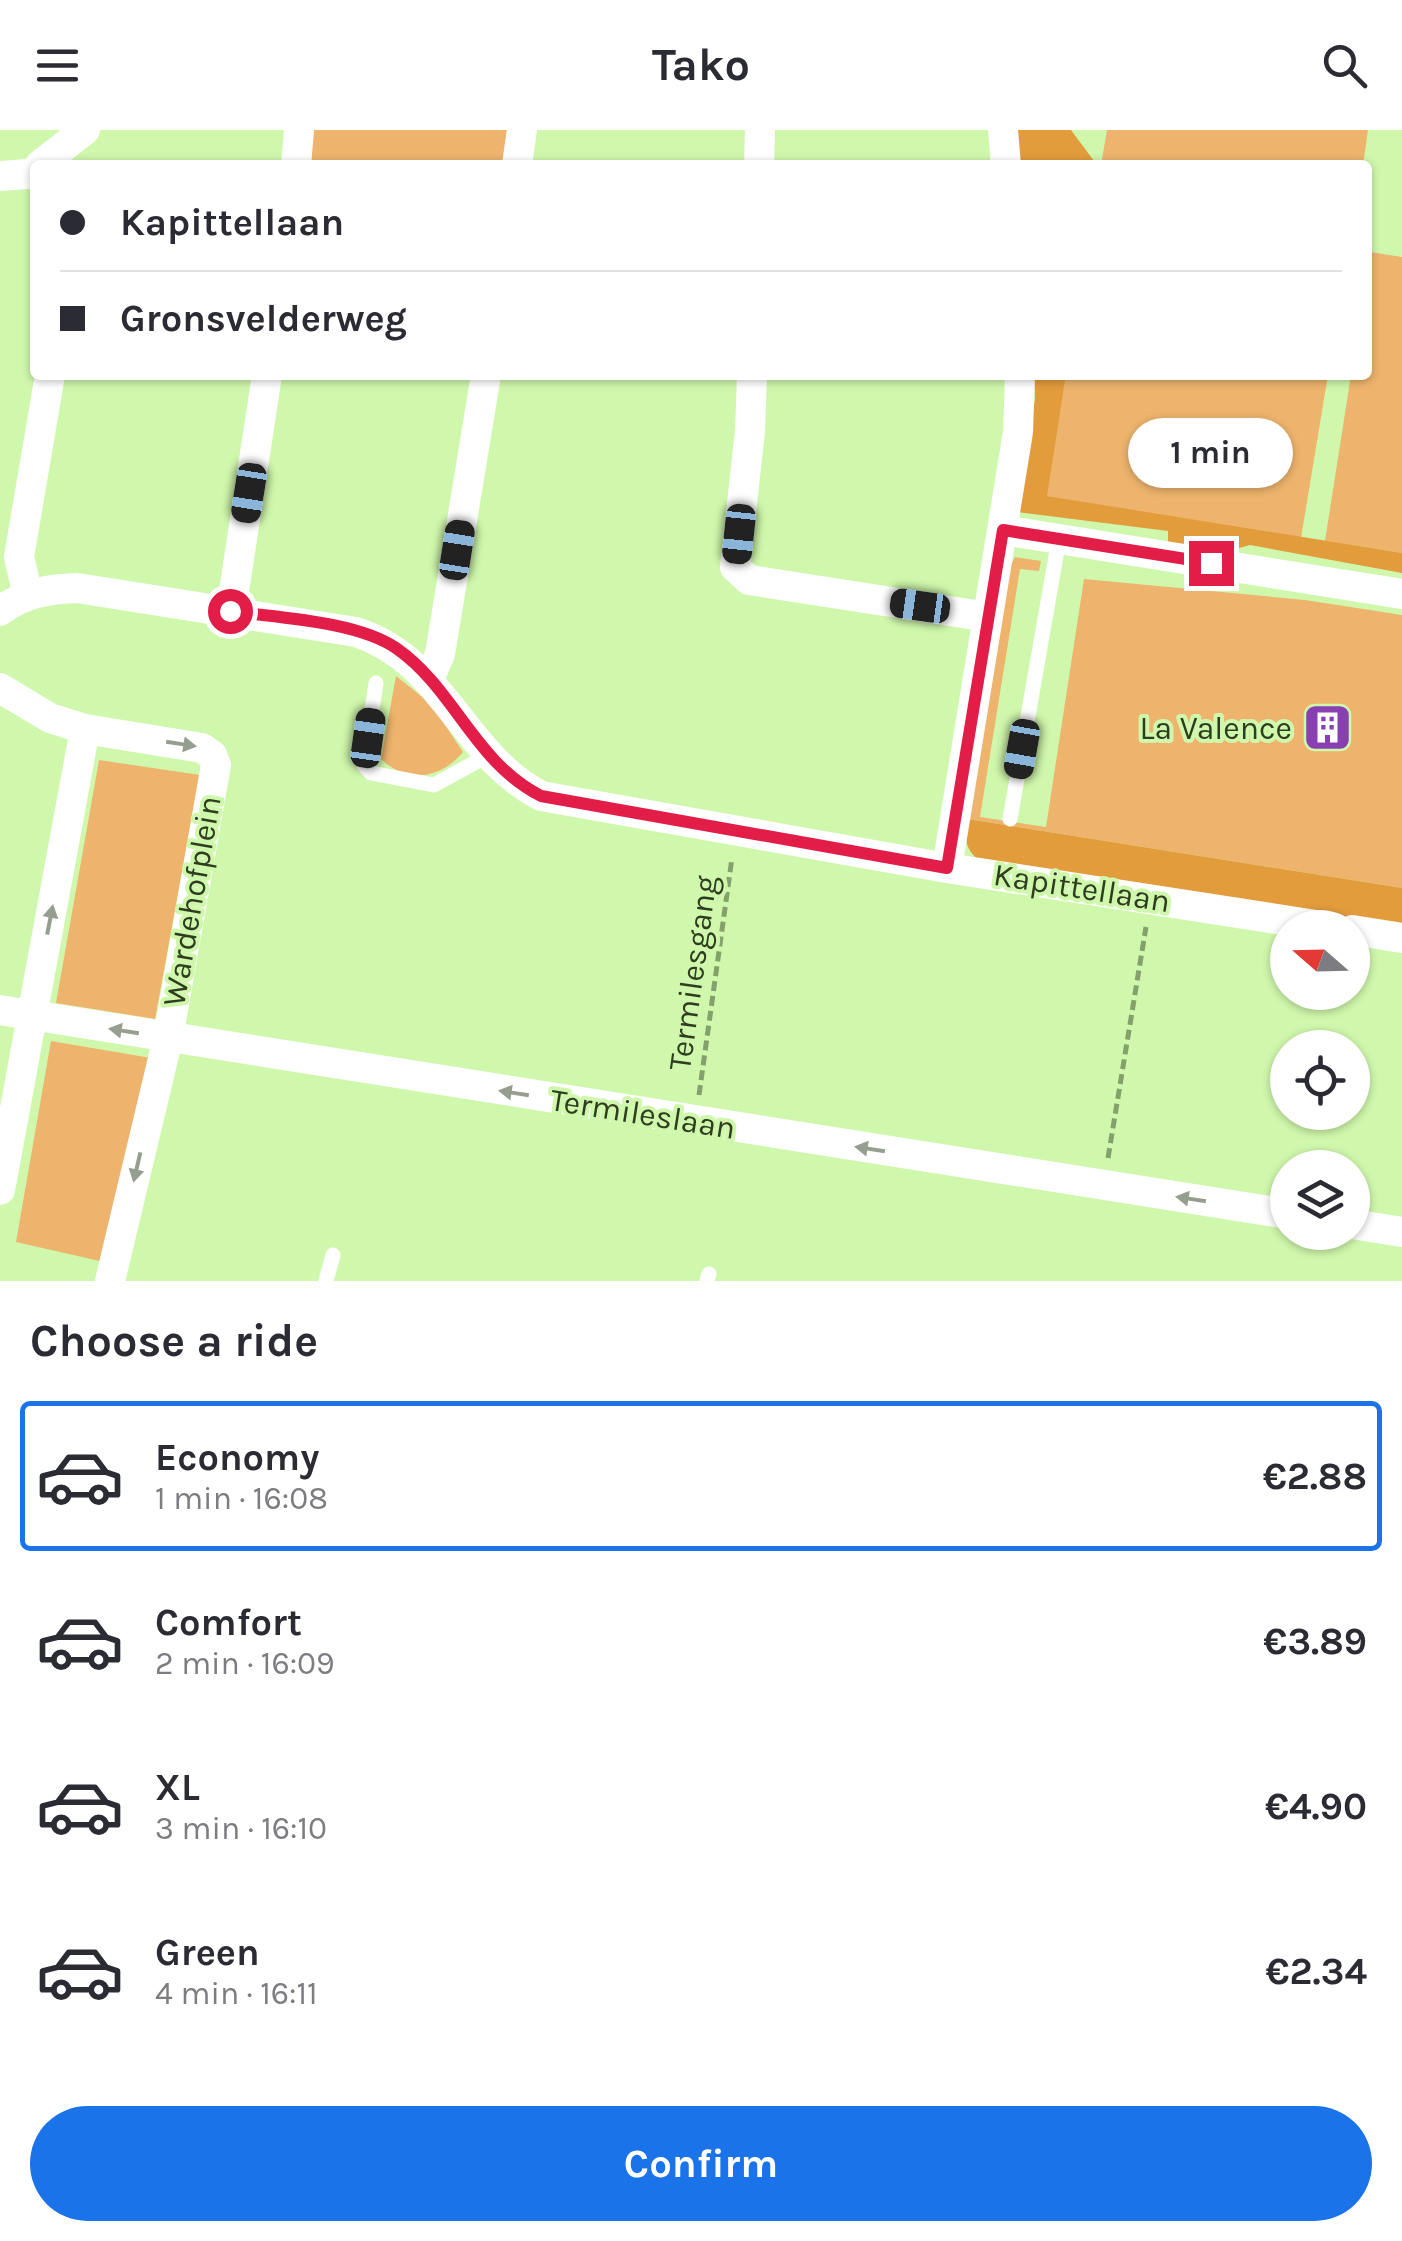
<!DOCTYPE html>
<meta charset="utf-8">
<style>
body{margin:0;font-family:Karla,sans-serif;background:#f7f7f7;color:#2b2b33;height:100vh;display:flex;flex-direction:column;font-size:38px;white-space:nowrap}
*{box-sizing:border-box;margin:0}
p{font-size:32px;color:#7c7c81}
.icon{flex:none;width:55px;height:55px;fill:none;stroke:currentColor;stroke-width:2;stroke-linecap:round;stroke-linejoin:round}
.map{position:relative;height:1151px;overflow:hidden}
.side{display:flex;flex-direction:column;background:#fff;flex:1}
.side>*{flex:none}
.hud{position:absolute;left:30px;top:30px;width:1342px;height:220px;border-radius:10px;box-shadow:0 2px 8px #0004;display:grid;align-content:center;height:220px;padding:0 30px;background:#fff}
.needle{width:65px;rotate:290deg}
.buttons{position:absolute;left:1270px;top:780px;display:grid;gap:20px}
.buttons a{display:grid;place-items:center;width:100px;height:100px;border-radius:50%;background:#fff;box-shadow:0 2px 8px #0004;font-size:50px}
.end{position:absolute;width:45px;height:45px;margin:-22px;border:12px solid #e11d48;background:#fff;box-shadow:0 0 0 5px #fff}
.from{border-radius:50%}
.bubble{position:absolute;height:70px;border-radius:35px;background:#fff;box-shadow:0 2px 8px #0004;font-size:32px;font-weight:700;line-height:70px;text-align:center}
.car{position:absolute;width:30px;height:60px;margin:-30px -15px;border-radius:12px;box-shadow:0 0 8px 2px #0007;background:linear-gradient(#222 24%,#8ab4d8 0 40%,#222 0 76%,#8ab4d8 0 86%,#222 0)}
.hud b{display:flex;align-items:center;gap:35px;height:95px;font-size:38px}
.hud b+b{border-top:2px solid #e1e1e2}
.hud i{width:25px;height:25px;background:#2b2b33}
ul{padding:0;list-style:none}
li{display:flex;align-items:center;gap:30px;height:150px;margin:0 20px 15px;padding:0 10px;border:5px solid transparent;border-radius:10px}
li div{flex:1}
li b{display:block;font-size:38px}
li em{font-style:normal;font-weight:700}
li.current{border-color:#1a73e8}
li>.icon{width:90px;height:90px;stroke-width:1.5}
h2{padding:0 30px;font-size:45px;line-height:120px}
.cta{display:flex;gap:20px;margin-top:auto;padding:20px 30px}
.cta a{flex:1;height:115px;border-radius:60px;background:#1a73e8;color:#fff;font-size:40px;font-weight:700;line-height:115px;text-align:center}
header{display:flex;justify-content:space-between;align-items:center;height:130px;padding:0 30px;background:#fff;font-size:45px;font-weight:700}
.map>svg:first-child{display:block}
</style>
<header><svg class="icon" aria-label="menu" viewBox="0 0 24 24"><path d="M4 6h16M4 12h16M4 18h16"/></svg>Tako<svg class="icon" aria-label="search" viewBox="0 0 24 24"><circle cx="10" cy="10" r="6"/><path d="M15 15l6 6"/></svg></header>
<div class="map">
<svg width="1402" height="1151" viewBox="0 0 1402 1151">
<rect width="100%" height="100%" fill="#d0f8ac"/>
<path fill="#eeb46d" d="M313,0h194l-5,35h-191z
M1107,0h261l-5,35h-262z
M1370,122l32,5v296l-77,-12 26,-166h17z
M1066,245h262l-27,163 -255,-42z
M1015,427l26,4 -2,10 -19,-2 -40,248 66,10 38,-248 221,21 97,15v273l-435,-69 38,-243z
M396,546l35,28 32,48c-22,27 -56,32 -82,7z
M99,630l101,15 -45,244 -99,-16z
M51,911l100,17 -47,204 -88,-20z"/>
<path fill="#e29c3c" d="M1015,0h56l26,35h-78z
M1034,245h32l-19,121 355,57v20l-152,-28 -33,9 -49,-9v-14l-151,-19 18,-113z
M967,689l435,69v41l-421,-67c-17,-13 -16,-23 -14,-43z"/>
<g fill="none" stroke-linecap="round" stroke-linejoin="round">
<path stroke="#85a16b" stroke-width="5" stroke-dasharray="10 5" stroke-linecap="butt" d="M699,965l33,-237
M1108,1028l38,-231"/>
<path stroke="#fff" stroke-width="15" d="M376,553l-12,82 7,8 63,12 53,-29
M1010,689l49,-280
M326,1151l7,-26
M707,1151l2,-7"/>
<path stroke="#fff" stroke-width="30" d="M1003,0l3,35
M40,35l45,-35
M296,35l3,-35
M517,35l5,-35
M759,35l1,-35
M0,46l28,-2
M752,245l-2,56 -15,136 14,13 239,37
M1003,400l399,64
M28,465l-9,-38 31,-182
M0,481c24,-18 48,-22 77,-23l279,44c89,29 105,122 185,164l406,72 388,60
M231,481l36,-236
M429,549l11,-25 46,-279
M0,558l50,30 35,11 117,19 10,7 4,10 -48,273 -58,243
M947,738l71,-436 2,-57
M1352,800l50,8
M0,880l1288,204
M0,1060l85,-461
M1352,1094l50,8"/>
</g>
<defs><path id="oneway-solid" d="M-6-.8H1V-3.2L6.5 0L1 3.2V.8H-6Z" transform="scale(2.5)"/></defs>
<g fill="#969e8f">
<use href="#oneway-solid" transform="translate(181 614) rotate(9)"/>
<use href="#oneway-solid" transform="translate(50 790) rotate(-79)"/>
<use href="#oneway-solid" transform="translate(124 901) rotate(-171)"/>
<use href="#oneway-solid" transform="translate(514 963) rotate(-171)"/>
<use href="#oneway-solid" transform="translate(870 1019) rotate(-171)"/>
<use href="#oneway-solid" transform="translate(137 1037) rotate(103)"/>
<use href="#oneway-solid" transform="translate(1191 1069) rotate(-171)"/>
</g>
<g fill="none" stroke-linecap="round" stroke-linejoin="round">
<path stroke="#e11d48" stroke-width="12" d="M230,481c49,7 126,10 166,37 59,41 78,114 145,148l406,72 56,-338 208,33"/>
</g>
<defs>
<symbol id="building-square" viewBox="-11 -11 22 22"><rect x="-9" y="-9" width="18" height="18" rx="4" fill="#883fb1" stroke="#d0f8ac"/><path d="M-4-6H4V6H1V3H-1V6H-4ZM-2.5-4.3h1.7v1.8h-1.7ZM.8-4.3h1.7v1.8H.8ZM-2.5-1h1.7V.8h-1.7ZM.8-1h1.7V.8H.8Z" fill="#fff"/></symbol>
</defs>
<g fill-rule="evenodd">
<use href="#building-square" x="1300" y="570" width="55" height="55"/>
</g>
<g text-anchor="middle" dominant-baseline="central" stroke-width="8" stroke-linejoin="round" paint-order="stroke">
<g font-size="32" fill="#2e3d1f" stroke="#d0f8ac" text-anchor="end">
<text x="1292" y="598">La Valence</text>
</g>
<g font-size="32" fill="#2e3d1f" stroke="#d0f8ac">
<text transform="translate(1082 758) rotate(9)">Kapittellaan</text>
<text transform="translate(192 771) rotate(-80)">Wardehofplein</text>
<text transform="translate(693 843) rotate(-82)">Termilesgang</text>
<text transform="translate(643 984) rotate(9)">Termileslaan</text>
</g>
</g>
</svg>
<div class="buttons">
<a><svg class="needle" viewBox="-14 -14 28 28"><path d="M0-13l5 13h-10z" fill="#e53935"/><path d="M0 13l5-13h-10z" fill="#7c7c81"/></svg></a>
<a><svg class="icon" aria-label="locate" viewBox="0 0 24 24"><circle cx="12" cy="12" r="6"/><path d="M12 2v4M12 18v4M2 12h4M18 12h4"/></svg></a>
<a><svg class="icon" aria-label="layers" viewBox="0 0 24 24"><path d="M12 4l9 5-9 5-9-5zM3 14l9 5 9-5"/></svg></a>
</div>
<i class="end from" style="left:230px;top:481px"></i>
<i class="end" style="left:1211px;top:433px"></i>
<div class="bubble" style="left:1128px;top:288px;width:165px">1 min</div>
<i class="car" style="left:249px;top:363px;rotate:189deg"></i>
<i class="car" style="left:739px;top:404px;rotate:186deg"></i>
<i class="car" style="left:457px;top:420px;rotate:9deg"></i>
<i class="car" style="left:920px;top:476px;rotate:278deg"></i>
<i class="car" style="left:368px;top:608px;rotate:8deg"></i>
<i class="car" style="left:1022px;top:619px;rotate:190deg"></i>
<div class="hud">
<b><i class="from"></i>Kapittellaan</b>
<b><i></i>Gronsvelderweg</b>
</div>
</div>
<section class="side">
<h2>Choose a ride</h2>
<ul>
<li class="current"><svg class="icon" aria-label="car" viewBox="0 0 24 24"><path d="M5 17H2v-5l4-1 3-4h7l3 4 3 1v5h-3M9 17h6M6 11h13"/><circle cx="7" cy="17" r="2"/><circle cx="17" cy="17" r="2"/></svg><div><b>Economy</b><p>1 min · 16:08</p></div><em>€2.88</em></li>
<li><svg class="icon" aria-label="car" viewBox="0 0 24 24"><path d="M5 17H2v-5l4-1 3-4h7l3 4 3 1v5h-3M9 17h6M6 11h13"/><circle cx="7" cy="17" r="2"/><circle cx="17" cy="17" r="2"/></svg><div><b>Comfort</b><p>2 min · 16:09</p></div><em>€3.89</em></li>
<li><svg class="icon" aria-label="car" viewBox="0 0 24 24"><path d="M5 17H2v-5l4-1 3-4h7l3 4 3 1v5h-3M9 17h6M6 11h13"/><circle cx="7" cy="17" r="2"/><circle cx="17" cy="17" r="2"/></svg><div><b>XL</b><p>3 min · 16:10</p></div><em>€4.90</em></li>
<li><svg class="icon" aria-label="car" viewBox="0 0 24 24"><path d="M5 17H2v-5l4-1 3-4h7l3 4 3 1v5h-3M9 17h6M6 11h13"/><circle cx="7" cy="17" r="2"/><circle cx="17" cy="17" r="2"/></svg><div><b>Green</b><p>4 min · 16:11</p></div><em>€2.34</em></li>
</ul>
<div class="cta"><a>Confirm</a></div>
</section>
